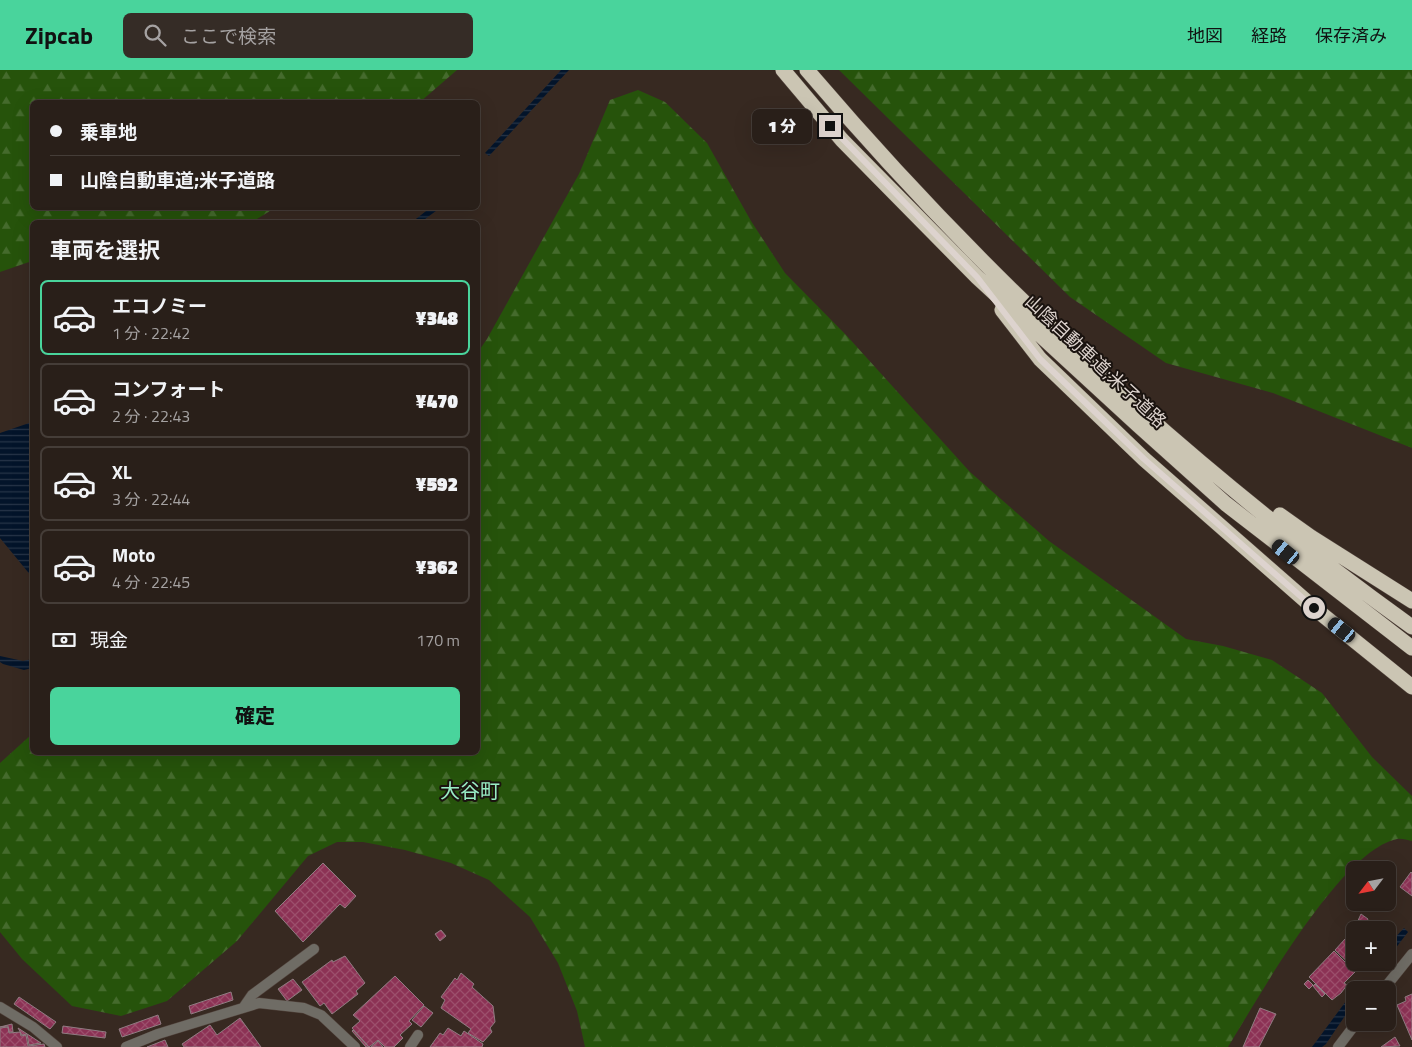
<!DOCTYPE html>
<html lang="ja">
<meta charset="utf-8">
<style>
body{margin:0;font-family:"Titillium Web","Noto Sans JP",sans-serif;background:#352c26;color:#f1f3f6;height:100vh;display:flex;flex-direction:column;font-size:19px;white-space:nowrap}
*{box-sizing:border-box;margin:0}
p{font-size:16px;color:#a5a2a2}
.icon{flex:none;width:28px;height:28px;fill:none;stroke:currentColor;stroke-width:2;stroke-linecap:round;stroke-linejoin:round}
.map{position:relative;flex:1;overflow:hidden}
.details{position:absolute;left:30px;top:150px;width:450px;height:535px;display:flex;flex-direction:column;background:#291f19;border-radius:8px;box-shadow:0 5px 20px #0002,0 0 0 1px #453d38}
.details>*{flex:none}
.banner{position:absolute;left:30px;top:30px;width:450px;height:110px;border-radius:8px;box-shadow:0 5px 20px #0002,0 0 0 1px #453d38;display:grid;align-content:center;height:110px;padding:0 20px;background:#291f19}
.needle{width:32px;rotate:238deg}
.tools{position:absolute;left:1346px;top:791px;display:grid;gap:10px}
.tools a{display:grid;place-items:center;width:50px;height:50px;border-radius:8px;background:#291f19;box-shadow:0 5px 20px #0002,0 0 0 1px #453d38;font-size:25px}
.end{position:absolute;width:22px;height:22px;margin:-11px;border:6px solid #ddd3ce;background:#111;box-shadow:0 0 0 2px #111}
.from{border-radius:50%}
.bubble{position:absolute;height:35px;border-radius:8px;background:#291f19;box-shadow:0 5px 20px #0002,0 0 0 1px #453d38;font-size:16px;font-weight:800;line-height:35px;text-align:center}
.car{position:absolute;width:15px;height:30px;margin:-15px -8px;border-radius:6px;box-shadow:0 0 4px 1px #0007;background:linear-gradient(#222 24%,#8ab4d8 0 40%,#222 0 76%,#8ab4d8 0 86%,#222 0)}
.banner b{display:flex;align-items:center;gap:18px;height:48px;font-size:19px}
.banner b+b{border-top:1px solid #453d38}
.banner i{width:12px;height:12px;background:#f1f3f6}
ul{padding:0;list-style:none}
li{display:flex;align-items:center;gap:15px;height:75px;margin:0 10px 8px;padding:0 10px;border:2px solid #453d38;border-radius:8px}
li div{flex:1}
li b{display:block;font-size:19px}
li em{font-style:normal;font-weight:800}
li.current{border-color:#49d49c}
li>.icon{width:45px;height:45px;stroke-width:1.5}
h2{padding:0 20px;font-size:22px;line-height:60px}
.pay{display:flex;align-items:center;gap:12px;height:55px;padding:0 20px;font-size:19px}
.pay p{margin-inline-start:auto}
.button{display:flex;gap:10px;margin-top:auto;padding:10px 20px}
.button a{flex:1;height:58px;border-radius:8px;background:#49d49c;color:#111;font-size:20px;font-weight:800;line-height:58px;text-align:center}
header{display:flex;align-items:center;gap:30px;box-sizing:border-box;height:70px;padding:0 25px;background:#49d49c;color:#111}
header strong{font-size:24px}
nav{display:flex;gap:28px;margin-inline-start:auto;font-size:18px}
.search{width:350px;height:45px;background:#352c26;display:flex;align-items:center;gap:12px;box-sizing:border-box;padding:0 18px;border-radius:8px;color:#a5a2a2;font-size:19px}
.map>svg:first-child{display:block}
</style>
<header>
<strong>Zipcab</strong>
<div class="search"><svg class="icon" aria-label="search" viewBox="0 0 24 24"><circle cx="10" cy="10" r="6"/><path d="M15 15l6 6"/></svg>ここで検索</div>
<nav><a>地図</a><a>経路</a><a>保存済み</a></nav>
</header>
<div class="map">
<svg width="1412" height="977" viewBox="0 0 1412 977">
<defs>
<pattern id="forest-firs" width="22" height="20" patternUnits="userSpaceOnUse" patternTransform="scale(1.25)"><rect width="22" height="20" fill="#26530b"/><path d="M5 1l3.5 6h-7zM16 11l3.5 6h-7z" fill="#456b2d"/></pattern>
<pattern id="water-rules" width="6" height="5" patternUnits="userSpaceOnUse" patternTransform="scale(1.25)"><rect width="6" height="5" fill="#03142a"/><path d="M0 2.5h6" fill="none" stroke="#273548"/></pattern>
<pattern id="building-cross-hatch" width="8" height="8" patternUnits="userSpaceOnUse" patternTransform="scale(1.25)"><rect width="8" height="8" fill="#8c3255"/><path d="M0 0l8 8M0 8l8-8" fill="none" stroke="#9c4f6c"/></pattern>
</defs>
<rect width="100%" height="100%" fill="#372921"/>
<path fill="url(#forest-firs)" d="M0,0h457l-37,32h-388v106h243l-23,14h-220v39l-32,11z
M839,0h573v378l-139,-55 -107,-30 -96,-66z
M638,20l27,12 42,41 44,78 34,52 62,63 123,136 79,69 137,98 37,7 49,14 50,33 50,64 40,39v45c-5,-1 -11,-3 -15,-2 -57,12 -138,158 -169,208h-643l-8,-36 -19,-48 -28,-46 -41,-37 -38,-17 -46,-13 -42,-8h-26l-29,14 -71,85 -70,60 -46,15 -49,-10 -50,-47 -22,-27v-169l32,-29v18h446v-400l9,-13 92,-165 31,-74z"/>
<path fill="url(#water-rules)" d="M561,0h8l-80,86 -4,-3z
M430,138h10l-19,14h-9z
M32,352v155l-32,-39v-105z
M0,586l23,5 9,-2v9l-8,2 -21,-6 -3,-2z
M1404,858l4,4 -20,26v-13z
M1355,919l2,1h-2v11l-29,43 -4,3h-10z"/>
<path fill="url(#building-cross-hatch)" stroke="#907c82" d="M323,793l33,33 -11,12 -5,-4 -37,38 -28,-31z
M1411,802l1,1v23l-12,-9z
M1361,844l7,5 -5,10 -7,-4z
M1371,854l7,6h-12z
M441,860l5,6 -6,5 -5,-7z
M1345,869l10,9v14h9l-8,8 -21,-20z
M1334,881l21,21 -11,11 3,2 -6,8 -9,7 -23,-23z
M345,886l20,27 -9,8 2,3 -26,20 -8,-11 -4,3 -18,-24 30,-22 1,2z
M461,903l13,11 -2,3 21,19 2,16 -5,6 2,4 -9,10 -15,-9 3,-4 -30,-21 4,-8 -4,-3 14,-19 2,2z
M395,906l29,29 -15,16 3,3 -12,11 3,3 -9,9h-9l-7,-7 -9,7 -17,-19 8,-7 -7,-6z
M293,909l9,11 -15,11 -9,-12z
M1308,910l5,5 -4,4 -5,-5z
M1315,914l10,10 -3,3 -9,-11z
M231,922l2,8 -42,14 -2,-8z
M1412,924v46l-15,-35 9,-4 -1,-4z
M19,927l37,25 -6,7 -36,-25z
M424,936l9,7 -12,14 -9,-7z
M1260,938l16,6 -17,33h-16z
M158,945l3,9 -39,13 -3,-8z
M240,948l21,29h-77l-2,-3 28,-19 7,10z
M12,954l1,8h-4l-1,-6 -8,1z
M63,956l43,6 -1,6 -43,-5z
M8,957l1,6 11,-1 1,4 5,-1 2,11 16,-2 1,3h-45v-19z
M18,958l23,15 -12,2 -2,-11 -5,1z
M448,958l13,8 3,-5 19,13 -1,3h-52l10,-14 3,2z
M353,960l16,17h-3l-14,-16z
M1395,967l5,9 -19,1z
M165,970l3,7h-21z
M378,971l5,6h-12z"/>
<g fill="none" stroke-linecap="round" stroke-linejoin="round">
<defs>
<path id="service" d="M243,938l9,-13 62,-46
M126,977l32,-13 101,-31 45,5 17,7 34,32
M410,977l8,-12"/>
<path id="minor" d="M1383,920l29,-36
M0,937l33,20 24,20
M1338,977l19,-25"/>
<path id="motorway" d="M783,0l59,70 135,137 161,148 88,79 186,144
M807,0c178,209 382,397 605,557
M1002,240l38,49 104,100 170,149 98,79
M1280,445l31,22 101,64"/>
</defs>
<use href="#service" stroke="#52443d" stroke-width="11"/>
<use href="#minor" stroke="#52443d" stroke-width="11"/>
<use href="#motorway" stroke="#52443d" stroke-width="16"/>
<use href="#service" stroke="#6f6c65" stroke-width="10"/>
<use href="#minor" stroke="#6f6c65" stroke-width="10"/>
<use href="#motorway" stroke="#cbc5b3" stroke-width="15"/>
</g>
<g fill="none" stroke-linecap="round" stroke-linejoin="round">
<path stroke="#ddd3ce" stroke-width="6" d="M830,56l147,151 63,82 104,100 170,149"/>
</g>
<g text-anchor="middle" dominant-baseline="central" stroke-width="4" stroke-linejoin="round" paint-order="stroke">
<g font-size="18" fill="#ddd3ce" stroke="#1a130f">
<text transform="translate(1096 291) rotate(43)">山陰自動車道;米子道路</text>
</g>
<g font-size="20" fill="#99edc5" stroke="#1a130f">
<text x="470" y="720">大谷町</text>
</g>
</g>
</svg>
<div class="tools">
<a><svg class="needle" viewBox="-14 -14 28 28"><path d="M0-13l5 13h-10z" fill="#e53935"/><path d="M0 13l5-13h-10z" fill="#a5a2a2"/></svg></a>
<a>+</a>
<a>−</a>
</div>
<i class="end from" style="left:1314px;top:538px"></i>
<i class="end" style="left:830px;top:56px"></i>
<div class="bubble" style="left:752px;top:39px;width:60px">1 分</div>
<i class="car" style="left:1286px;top:482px;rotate:309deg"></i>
<i class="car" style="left:1342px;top:560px;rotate:309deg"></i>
<div class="banner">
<b><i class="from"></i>乗車地</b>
<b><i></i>山陰自動車道;米子道路</b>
</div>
<section class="details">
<h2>車両を選択</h2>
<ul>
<li class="current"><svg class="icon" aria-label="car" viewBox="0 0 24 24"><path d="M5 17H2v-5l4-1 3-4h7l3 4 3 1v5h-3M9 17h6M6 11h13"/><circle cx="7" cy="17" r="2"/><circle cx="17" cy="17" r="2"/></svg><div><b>エコノミー</b><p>1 分 · 22:42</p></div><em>¥348</em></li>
<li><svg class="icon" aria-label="car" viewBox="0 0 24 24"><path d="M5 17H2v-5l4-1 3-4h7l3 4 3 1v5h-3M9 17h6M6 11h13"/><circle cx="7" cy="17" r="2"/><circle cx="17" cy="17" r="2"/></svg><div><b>コンフォート</b><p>2 分 · 22:43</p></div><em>¥470</em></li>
<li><svg class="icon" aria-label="car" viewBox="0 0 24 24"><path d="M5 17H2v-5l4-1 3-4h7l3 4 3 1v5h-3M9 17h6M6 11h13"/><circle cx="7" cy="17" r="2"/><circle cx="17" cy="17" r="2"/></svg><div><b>XL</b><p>3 分 · 22:44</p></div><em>¥592</em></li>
<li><svg class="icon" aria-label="car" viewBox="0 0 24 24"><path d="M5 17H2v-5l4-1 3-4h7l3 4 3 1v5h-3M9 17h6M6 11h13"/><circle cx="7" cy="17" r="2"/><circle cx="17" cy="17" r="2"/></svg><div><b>Moto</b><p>4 分 · 22:45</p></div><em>¥362</em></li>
</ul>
<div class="pay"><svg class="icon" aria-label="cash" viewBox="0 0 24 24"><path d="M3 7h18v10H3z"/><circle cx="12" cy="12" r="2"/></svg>現金<p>170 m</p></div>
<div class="button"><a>確定</a></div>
</section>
</div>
